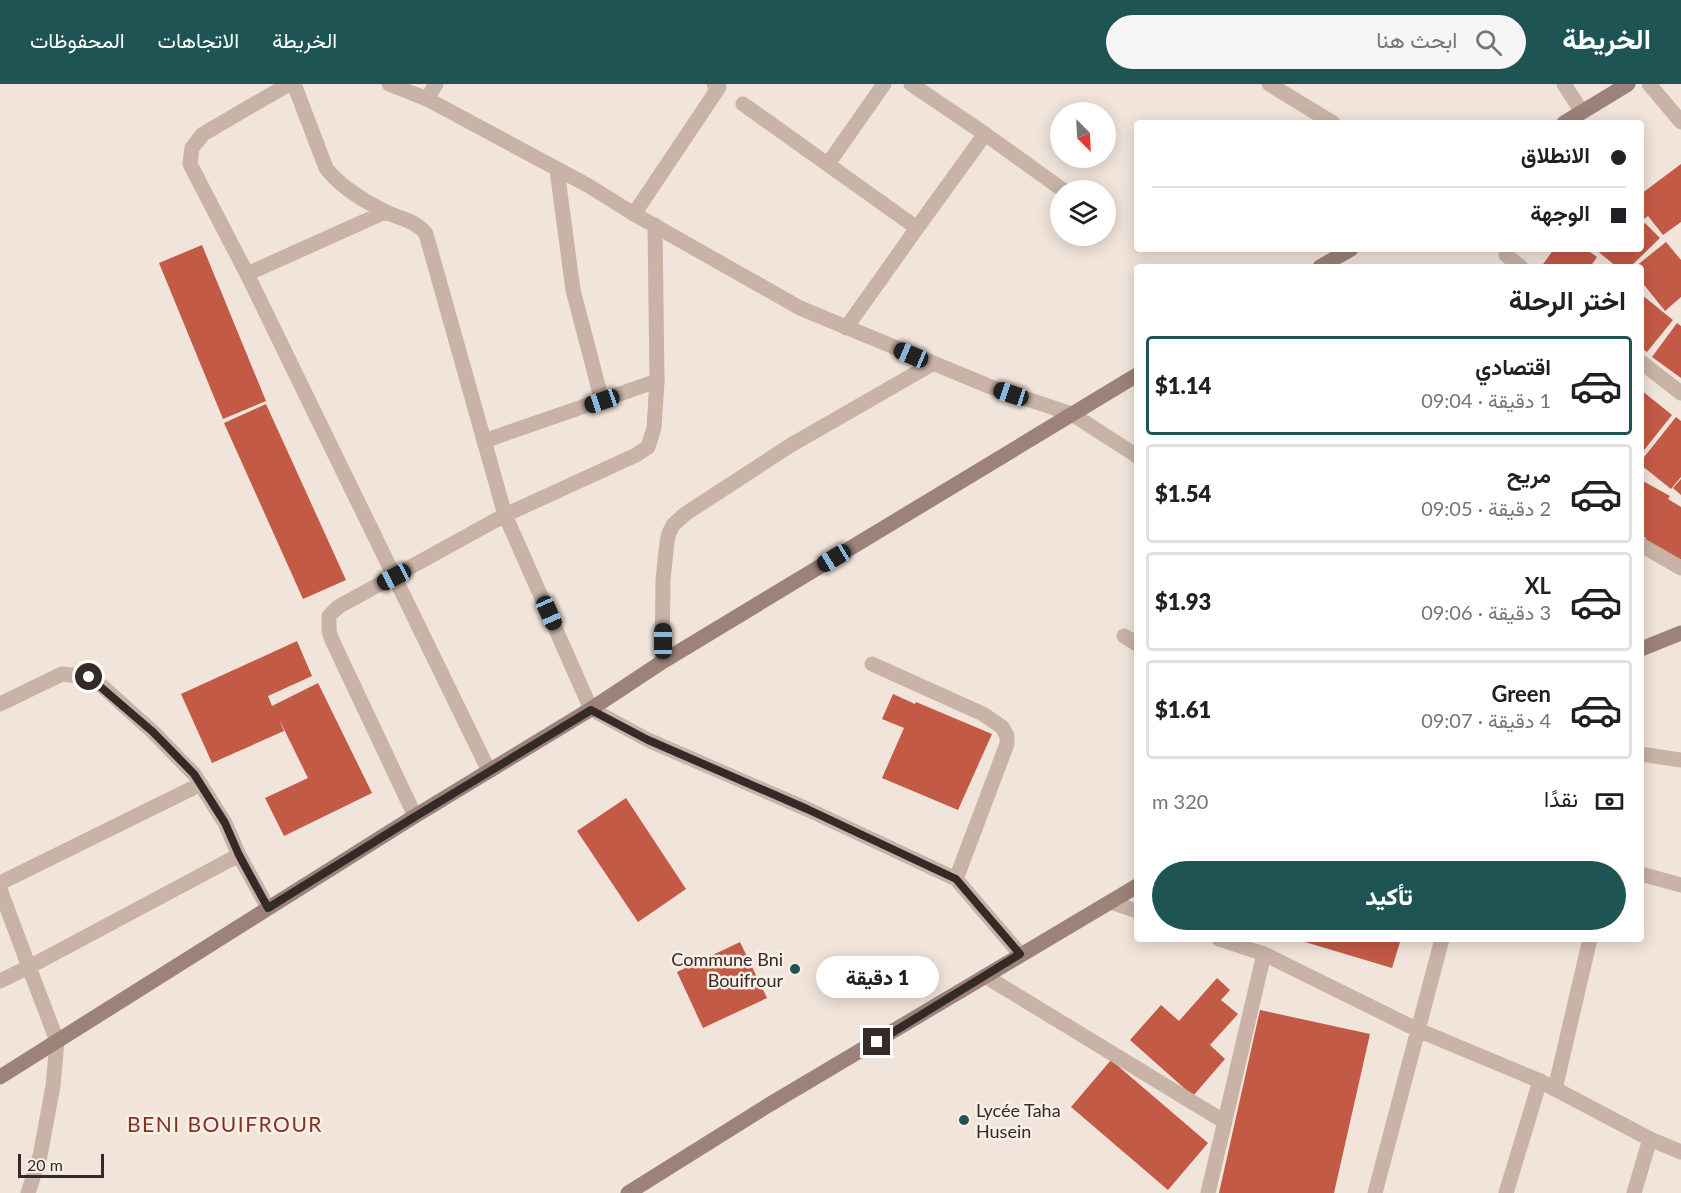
<!DOCTYPE html>
<html lang="ar">
<meta charset="utf-8">
<style>
body{margin:0;font-family:Lato,Vazirmatn,sans-serif;background:#f6f6f6;color:#202124;direction:rtl;height:100vh;display:flex;flex-direction:column;font-size:22px;white-space:nowrap}
*{box-sizing:border-box;margin:0}
p{font-size:20px;color:#757577}
.icon{flex:none;width:33px;height:33px;fill:none;stroke:currentColor;stroke-width:2;stroke-linecap:round;stroke-linejoin:round}
.map{position:relative;flex:1;overflow:hidden;direction:ltr}
.panel{position:absolute;left:1134px;top:180px;width:510px;height:678px;display:flex;flex-direction:column;background:#fff;border-radius:6px;box-shadow:0 3px 15px #0003;direction:rtl}
.panel>*{flex:none}
.top-card{position:absolute;left:1134px;top:36px;width:510px;height:132px;border-radius:6px;box-shadow:0 3px 15px #0003;direction:rtl;display:grid;align-content:center;height:132px;padding:0 18px;background:#fff}
.needle{width:39px;rotate:156deg}
.buttons{position:absolute;left:1050px;top:18px;display:grid;gap:12px}
.buttons a{display:grid;place-items:center;width:66px;height:66px;border-radius:50%;background:#fff;box-shadow:0 3px 15px #0003;font-size:30px}
.scale{position:absolute;left:18px;bottom:15px;width:86px;box-sizing:border-box;padding-left:6px;border:3px solid #352a27;border-top:0;font-size:16px;line-height:21px;white-space:nowrap;color:#352a27;-webkit-text-stroke:4px #f9efe6;paint-order:stroke}
.end{position:absolute;width:27px;height:27px;margin:-14px;border:8px solid #352a27;background:#fff;box-shadow:0 0 0 3px #fff}
.from{border-radius:50%}
.bubble{position:absolute;height:42px;border-radius:21px;background:#fff;box-shadow:0 3px 15px #0003;font-size:20px;font-weight:800;line-height:42px;text-align:center;direction:rtl}
.car{position:absolute;width:18px;height:36px;margin:-18px -9px;border-radius:8px;box-shadow:0 0 4px 2px #0007;background:linear-gradient(#222 24%,#8ab4d8 0 40%,#222 0 76%,#8ab4d8 0 86%,#222 0)}
.top-card b{display:flex;align-items:center;gap:21px;height:57px;font-size:22px}
.top-card b+b{border-top:2px solid #e0e0e0}
.top-card i{width:15px;height:15px;background:#202124}
ul{padding:0;list-style:none}
li{display:flex;align-items:center;gap:18px;height:99px;margin:0 12px 9px;padding:0 6px;border:3px solid #e0e0e0;border-radius:6px}
li div{flex:1}
li b{display:block;font-size:22px}
li em{font-style:normal;font-weight:800}
li.active{border-color:#1e5554}
li>.icon{width:54px;height:54px;stroke-width:1.5}
h2{padding:0 18px;font-size:27px;line-height:72px}
.pay{display:flex;align-items:center;gap:15px;height:66px;padding:0 18px;font-size:22px}
.pay p{margin-inline-start:auto}
.action{display:flex;gap:12px;margin-top:auto;padding:12px 18px}
.action a{flex:1;height:69px;border-radius:36px;background:#1e5554;color:#fff;font-size:24px;font-weight:800;line-height:69px;text-align:center}
header{display:flex;align-items:center;gap:36px;box-sizing:border-box;height:84px;padding:0 30px;background:#1e5554;color:#fff}
header strong{font-size:28px}
nav{display:flex;gap:33px;margin-inline-start:auto;font-size:21px}
.search{width:420px;height:54px;background:#f6f6f6;display:flex;align-items:center;gap:15px;box-sizing:border-box;padding:0 21px;border-radius:33px;color:#757577;font-size:22px}
.map>svg:first-child{display:block}
</style>
<header>
<strong>الخريطة</strong>
<div class="search"><svg class="icon" aria-label="search" viewBox="0 0 24 24"><circle cx="10" cy="10" r="6"/><path d="M15 15l6 6"/></svg>ابحث هنا</div>
<nav><a>الخريطة</a><a>الاتجاهات</a><a>المحفوظات</a></nav>
</header>
<div class="map">
<svg width="1681" height="1109" viewBox="0 0 1681 1109">
<rect width="100%" height="100%" fill="#f1e4da"/>
<path fill="#c35a46" d="M1681,80v58l-18,13 -15,-19 -7,5v-27z
M1645,139l15,15 -30,29h-13l-22,-18h46v-22z
M1666,158l15,18v37l-16,14 -24,-30v-14h-6z
M202,161l64,156 -43,18 -64,-156z
M1554,165h32l11,8 -7,10h-49z
M1642,211l31,25 -26,32 -6,-4z
M1677,239l4,3v52l-29,-21z
M1641,306l31,25 -31,39z
M266,320l80,176 -43,19 -79,-176z
M1676,333l5,4v56l-10,12 -30,-24v-4z
M1681,395v16l-8,-7z
M1641,396l29,16 -2,3 13,8v55l-37,-21 2,-3 -5,-3z
M297,557l15,35 -44,20 4,10 46,-23 54,110 -88,43 -19,-38 43,-20 -29,-59 5,12 -72,32 -31,-69z
M893,610l22,10 1,-2 76,32 -34,76 -76,-32 22,-50 -22,-9z
M626,714l60,91 -48,33 -61,-91z
M1295,855h106l-9,29z
M740,858l27,56 -64,30 -26,-56z
M1217,894l13,12 -9,10 17,14 -28,31 15,14 -32,37 -63,-56 31,-35 18,16z
M1260,926l110,24 -36,159h-115z
M1111,976l97,83 -40,47 -97,-83z"/>
<g fill="none" stroke-linecap="round" stroke-linejoin="round">
<path stroke="#c8b3a6" stroke-width="15" d="M427,15l9,-15
M557,86l16,120 29,111
M634,130l85,-127 -5,-3
M484,357l173,-60
M872,580l111,50 19,13 5,9v8l-51,135
M1641,670l40,6
M1641,790l40,11
M985,892l240,146
M1555,1005l35,-150
M1208,1109l56,-239
M1506,1109l34,-112
M1634,1109l16,-54"/>
<path stroke="#c8b3a6" stroke-width="15" d="M289,0l-86,50 -11,14 -2,16 57,110 242,497
M294,0l32,84c14,19 38,33 60,44 14,7 30,8 40,22l79,281 86,194 57,31 159,69 149,70 64,75
M389,0l38,15 162,87 45,28 166,94 191,79 81,27 65,42
M1269,0l64,39
M1564,0l18,28
M1649,0l32,38
M743,20l174,124 68,-94 -74,-50
M985,50l78,56
M828,80l56,-80
M1506,171l15,12
M247,190l138,-62
M846,244l71,-100
M1641,278l40,31
M1641,461l40,23
M1124,552l13,8
M662,578l1,-82 4,-38 2,-9 4,-8 12,-11 106,-69 141,-81
M0,620l62,-30 27,3 14,10 50,45 41,42 31,49 14,32 29,53
M415,732l-83,-176 -3,-9v-15l9,-9 167,-92 131,-60 12,-8 6,-19 3,-47 -2,-156
M0,799l201,-99
M0,805l29,78 210,-112
M1110,818l27,9
M1219,855l45,15 154,76 122,51 110,58 31,13
M0,897l29,-14 28,74 -4,45 -13,70 -12,37
M1375,1109l67,-254"/>
<path stroke="#9c8278" stroke-width="15" d="M1564,39l64,-39
M1320,183l31,-18
M1641,565l40,-16
M0,993l415,-261 176,-107 71,-47 475,-287
M628,1109l139,-87 370,-220"/>
</g>
<g fill="none" stroke-linecap="round" stroke-linejoin="round">
<path stroke="#352a27" stroke-width="8" d="M89,593l64,55 41,42 31,49 14,32 29,53 148,-92 175,-106 57,30 159,69 149,70 64,75 -143,88"/>
</g>
<g fill="#1e5554" stroke="#f9efe6" stroke-width="2">
<circle cx="795" cy="885" r="6"/>
<circle cx="964" cy="1036" r="6"/>
</g>
<g text-anchor="middle" dominant-baseline="central" stroke-width="5" stroke-linejoin="round" paint-order="stroke">
<g font-size="18" fill="#352a27" stroke="#f9efe6" text-anchor="end">
<text x="783" y="875">Commune Bni<tspan x="783" dy="21">Bouifrour</tspan></text>
<text x="976" y="1026" text-anchor="start">Lycée Taha<tspan x="976" dy="21">Husein</tspan></text>
</g>
<g font-size="21" letter-spacing="1.5" fill="#823122" stroke="#f9efe6">
<text x="225" y="1039">BENI BOUIFROUR</text>
</g>
</g>
</svg>
<div class="buttons">
<a><svg class="needle" viewBox="-14 -14 28 28"><path d="M0-13l5 13h-10z" fill="#e53935"/><path d="M0 13l5-13h-10z" fill="#757577"/></svg></a>
<a><svg class="icon" aria-label="layers" viewBox="0 0 24 24"><path d="M12 4l9 5-9 5-9-5zM3 14l9 5 9-5"/></svg></a>
</div>
<div class="scale">20 m</div>
<i class="end from" style="left:89px;top:593px"></i>
<i class="end" style="left:877px;top:958px"></i>
<div class="bubble" style="left:816px;top:872px;width:123px">1 دقيقة</div>
<i class="car" style="left:911px;top:271px;rotate:293deg"></i>
<i class="car" style="left:1011px;top:310px;rotate:288deg"></i>
<i class="car" style="left:602px;top:317px;rotate:251deg"></i>
<i class="car" style="left:834px;top:474px;rotate:239deg"></i>
<i class="car" style="left:394px;top:493px;rotate:242deg"></i>
<i class="car" style="left:549px;top:529px;rotate:156deg"></i>
<i class="car" style="left:663px;top:557px;rotate:0deg"></i>
<div class="top-card">
<b><i class="from"></i>الانطلاق</b>
<b><i></i>الوجهة</b>
</div>
<section class="panel">
<h2>اختر الرحلة</h2>
<ul>
<li class="active"><svg class="icon" aria-label="car" viewBox="0 0 24 24"><path d="M5 17H2v-5l4-1 3-4h7l3 4 3 1v5h-3M9 17h6M6 11h13"/><circle cx="7" cy="17" r="2"/><circle cx="17" cy="17" r="2"/></svg><div><b>اقتصادي</b><p>1 دقيقة · 09:04</p></div><em>$1.14</em></li>
<li><svg class="icon" aria-label="car" viewBox="0 0 24 24"><path d="M5 17H2v-5l4-1 3-4h7l3 4 3 1v5h-3M9 17h6M6 11h13"/><circle cx="7" cy="17" r="2"/><circle cx="17" cy="17" r="2"/></svg><div><b>مريح</b><p>2 دقيقة · 09:05</p></div><em>$1.54</em></li>
<li><svg class="icon" aria-label="car" viewBox="0 0 24 24"><path d="M5 17H2v-5l4-1 3-4h7l3 4 3 1v5h-3M9 17h6M6 11h13"/><circle cx="7" cy="17" r="2"/><circle cx="17" cy="17" r="2"/></svg><div><b>XL</b><p>3 دقيقة · 09:06</p></div><em>$1.93</em></li>
<li><svg class="icon" aria-label="car" viewBox="0 0 24 24"><path d="M5 17H2v-5l4-1 3-4h7l3 4 3 1v5h-3M9 17h6M6 11h13"/><circle cx="7" cy="17" r="2"/><circle cx="17" cy="17" r="2"/></svg><div><b>Green</b><p>4 دقيقة · 09:07</p></div><em>$1.61</em></li>
</ul>
<div class="pay"><svg class="icon" aria-label="cash" viewBox="0 0 24 24"><path d="M3 7h18v10H3z"/><circle cx="12" cy="12" r="2"/></svg>نقدًا<p>320 m</p></div>
<div class="action"><a>تأكيد</a></div>
</section>
</div>
